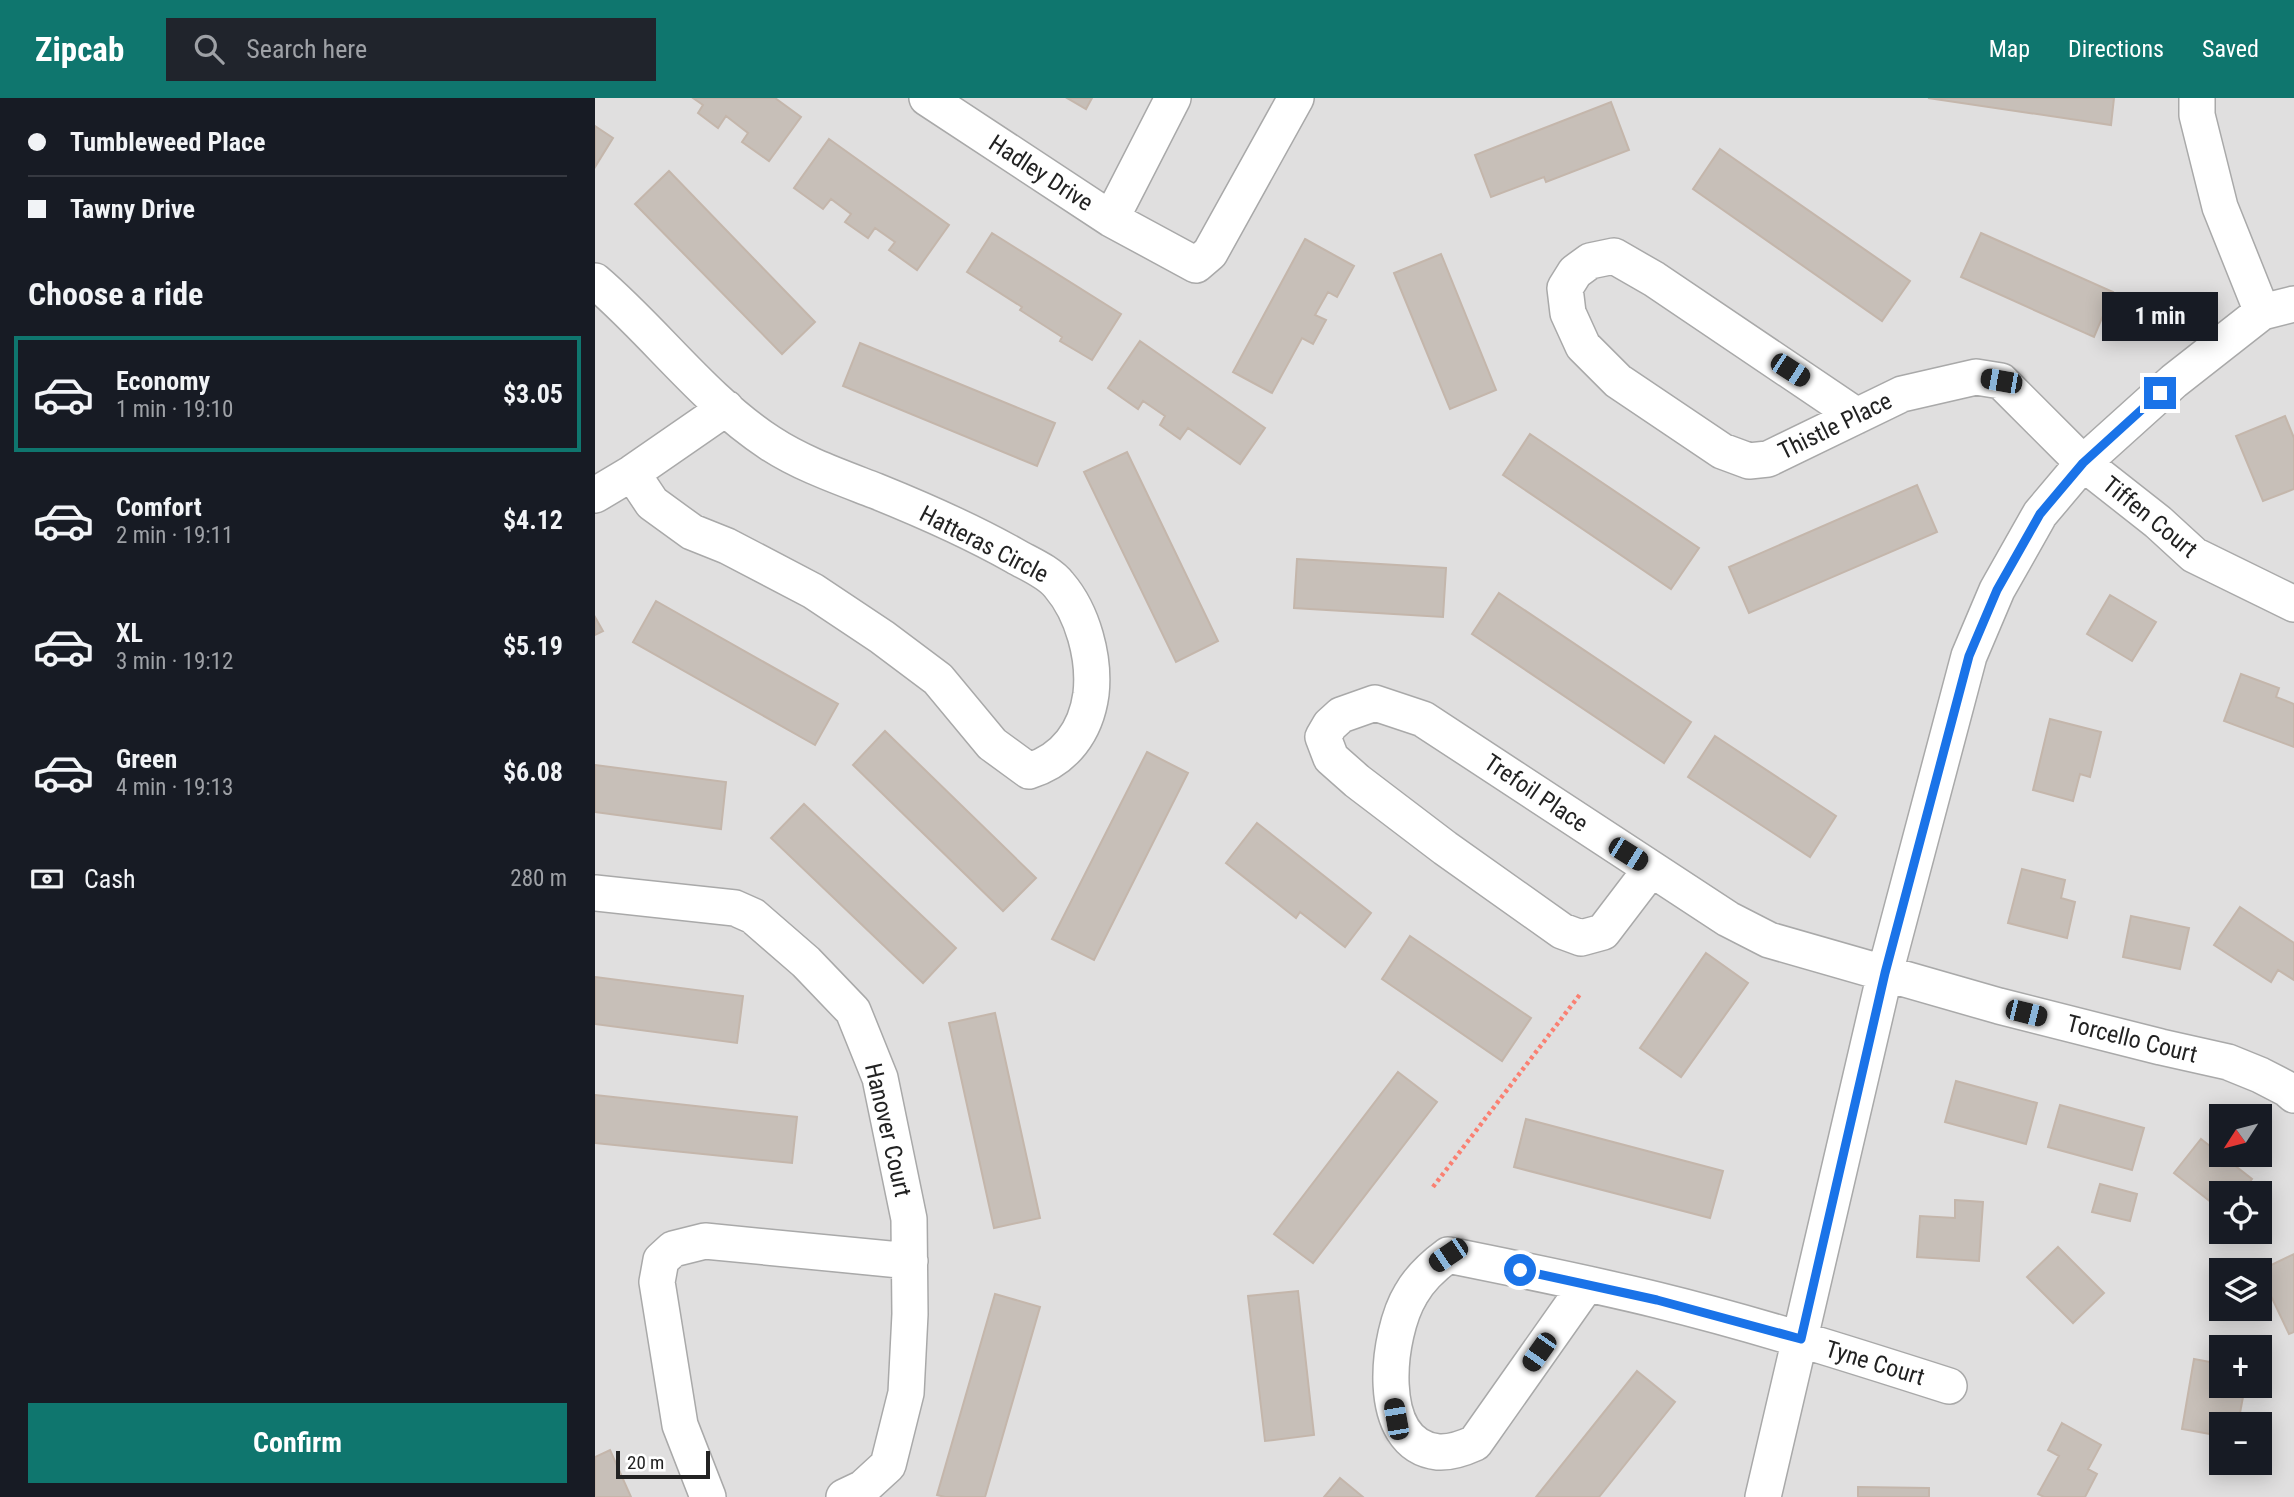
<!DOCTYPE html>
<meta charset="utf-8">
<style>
body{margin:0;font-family:"Roboto Condensed",sans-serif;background:#20242c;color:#f1f3f6;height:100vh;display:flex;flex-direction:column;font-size:26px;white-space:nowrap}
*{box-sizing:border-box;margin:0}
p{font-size:23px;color:#9ea1a6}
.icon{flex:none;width:38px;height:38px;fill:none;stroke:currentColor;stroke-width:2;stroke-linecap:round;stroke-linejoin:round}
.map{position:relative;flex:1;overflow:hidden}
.drawer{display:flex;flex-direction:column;background:#171b24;width:595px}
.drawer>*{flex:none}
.top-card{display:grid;align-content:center;height:154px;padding:0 28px;background:#171b24}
.needle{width:46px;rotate:234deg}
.tools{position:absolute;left:1614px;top:1006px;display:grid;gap:14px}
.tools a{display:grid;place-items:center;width:63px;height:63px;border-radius:0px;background:#171b24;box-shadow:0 4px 18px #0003;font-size:35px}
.scale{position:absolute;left:21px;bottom:18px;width:94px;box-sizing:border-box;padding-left:7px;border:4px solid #222;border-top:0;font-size:19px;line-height:24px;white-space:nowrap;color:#222;-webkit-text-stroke:5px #fff;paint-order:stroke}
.end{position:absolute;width:32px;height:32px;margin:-16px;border:9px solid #1a73e8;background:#fff;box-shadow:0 0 0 4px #fff}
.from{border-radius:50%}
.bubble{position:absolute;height:49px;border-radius:0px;background:#171b24;box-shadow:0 4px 18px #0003;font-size:23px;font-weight:700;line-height:49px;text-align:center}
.car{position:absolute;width:21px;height:42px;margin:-21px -10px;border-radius:9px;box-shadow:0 0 5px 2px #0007;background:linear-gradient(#222 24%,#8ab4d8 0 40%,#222 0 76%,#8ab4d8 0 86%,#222 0)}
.top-card b{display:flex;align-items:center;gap:24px;height:66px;font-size:26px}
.top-card b+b{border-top:2px solid #363941}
.top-card i{width:18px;height:18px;background:#f1f3f6}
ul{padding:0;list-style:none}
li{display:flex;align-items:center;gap:21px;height:116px;margin:0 14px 10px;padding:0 14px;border:4px solid transparent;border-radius:0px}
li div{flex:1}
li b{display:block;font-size:26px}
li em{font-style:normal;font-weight:700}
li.current{border-color:#0f766e}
li>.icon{width:63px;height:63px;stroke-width:1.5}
h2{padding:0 28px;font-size:32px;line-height:84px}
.pay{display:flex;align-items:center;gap:18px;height:77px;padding:0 28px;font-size:26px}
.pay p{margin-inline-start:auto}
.button{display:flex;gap:14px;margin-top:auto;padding:14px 28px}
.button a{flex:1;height:80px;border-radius:0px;background:#0f766e;color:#fff;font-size:28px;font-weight:700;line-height:80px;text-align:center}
header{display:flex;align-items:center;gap:42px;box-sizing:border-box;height:98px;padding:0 35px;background:#0f766e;color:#fff}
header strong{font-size:33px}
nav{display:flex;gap:38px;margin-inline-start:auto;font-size:24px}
.search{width:490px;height:63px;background:#20242c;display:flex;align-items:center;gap:18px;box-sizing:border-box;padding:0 24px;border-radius:0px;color:#9ea1a6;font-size:26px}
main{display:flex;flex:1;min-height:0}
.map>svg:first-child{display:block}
</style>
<header>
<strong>Zipcab</strong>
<div class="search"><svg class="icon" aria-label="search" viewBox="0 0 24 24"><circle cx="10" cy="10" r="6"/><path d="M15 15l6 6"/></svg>Search here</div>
<nav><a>Map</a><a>Directions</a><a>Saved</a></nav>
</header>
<main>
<section class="drawer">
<div class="top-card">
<b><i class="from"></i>Tumbleweed Place</b>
<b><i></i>Tawny Drive</b>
</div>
<h2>Choose a ride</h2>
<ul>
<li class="current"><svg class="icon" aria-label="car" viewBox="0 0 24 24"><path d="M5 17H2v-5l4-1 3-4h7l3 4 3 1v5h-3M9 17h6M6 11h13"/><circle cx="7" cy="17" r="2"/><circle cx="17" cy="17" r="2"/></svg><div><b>Economy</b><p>1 min · 19:10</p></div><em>$3.05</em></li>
<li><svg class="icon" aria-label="car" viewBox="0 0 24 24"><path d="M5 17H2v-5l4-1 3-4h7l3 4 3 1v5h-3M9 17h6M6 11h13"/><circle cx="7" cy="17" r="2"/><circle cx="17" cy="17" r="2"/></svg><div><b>Comfort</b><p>2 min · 19:11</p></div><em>$4.12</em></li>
<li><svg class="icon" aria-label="car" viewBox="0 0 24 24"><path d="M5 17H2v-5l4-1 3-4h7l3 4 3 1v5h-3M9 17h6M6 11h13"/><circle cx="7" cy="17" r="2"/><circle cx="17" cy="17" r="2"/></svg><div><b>XL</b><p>3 min · 19:12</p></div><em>$5.19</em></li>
<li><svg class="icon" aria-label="car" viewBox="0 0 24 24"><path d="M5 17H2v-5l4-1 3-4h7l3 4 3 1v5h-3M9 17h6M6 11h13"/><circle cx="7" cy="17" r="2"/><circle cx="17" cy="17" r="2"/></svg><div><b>Green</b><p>4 min · 19:13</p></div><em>$6.08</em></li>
</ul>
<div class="pay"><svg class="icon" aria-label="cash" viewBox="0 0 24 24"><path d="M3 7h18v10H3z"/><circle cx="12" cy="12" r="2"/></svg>Cash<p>280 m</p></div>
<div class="button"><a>Confirm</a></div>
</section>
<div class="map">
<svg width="1699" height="1399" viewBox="0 0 1699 1399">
<rect width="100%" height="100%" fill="#f2efe9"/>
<path fill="#e0dfdf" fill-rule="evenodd" d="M0,0h1699v1399h-1699zM1626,1018h38v39h-38zM1626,1096h38v38h-38zM1626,1172h38v39h-38zM1626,1250h38v38h-38zM1626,1326h38v39h-38z"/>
<path fill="#c7bfb8" stroke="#c4b6ab" stroke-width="2" d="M98,0h82l26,19 -32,44 -27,-19 6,-9 -22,-17 -8,12 -20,-15 5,-8z
M472,0h25l-6,11z
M1333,0h186l-3,27z
M1016,4l18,48 -83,32 -2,-5 -53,20 -16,-42z
M0,28l18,12 -18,29z
M234,41l120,86 -32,45 -28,-20 6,-8 -20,-14 -7,10 -23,-16 6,-8 -20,-15 -8,10 -29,-21z
M1125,51l190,132 -28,40 -189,-132z
M74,73l146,151 -33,32 -147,-150z
M397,135l129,81 -29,46 -32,-19 2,-4 -42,-27 2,-3 -55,-35z
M1386,135l132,59 -19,45 -133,-60z
M710,141l49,27 -17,31 -9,-5 -13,23 11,5 -13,24 -11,-6 -30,55 -39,-21z
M846,156l55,136 -46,19 -56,-136z
M545,243l125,87 -25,36 -52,-36 -8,11 -20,-14 5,-9 -22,-15 -5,8 -30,-21z
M265,245l195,80 -18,43 -194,-80z
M1690,318l9,22v51l-31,12 -27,-65z
M935,336l169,114 -28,41 -168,-114z
M532,354l91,189 -42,21 -92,-190z
M1322,387l20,47 -188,81 -20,-46z
M702,461l149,9 -3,49 -149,-9z
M904,495l192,129 -27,41 -192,-129z
M1515,497l46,27 -24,39 -45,-27z
M61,503l182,103 -23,41 -182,-103z
M0,519l8,14 -8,4z
M1646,576l38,14 -3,9 18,7v43l-70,-26z
M1455,621l51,13 -11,45 -10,-3 -7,27 -40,-11z
M290,633l151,147 -33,33 -150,-146z
M1120,638l121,80 -26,41 -122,-80z
M552,654l41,21 -94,187 -42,-21z
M0,667l131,17 -5,47 -126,-17z
M209,706l152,144 -33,35 -152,-145z
M662,725l114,90 -26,34 -45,-35 -4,6 -70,-55z
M1427,771l43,11 -4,18 14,4 -8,36 -59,-15z
M1645,809l54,36v37l-16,-10 -7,12 -57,-37z
M1536,818l58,12 -9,41 -57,-12z
M815,838l121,82 -29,43 -120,-82z
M1111,855l42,30 -67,94 -41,-29z
M0,879l148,19 -6,47 -142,-19z
M400,915l45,205 -46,10 -45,-205z
M803,974l39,30 -124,161 -39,-29z
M1361,983l81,22 -11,41 -81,-22z
M0,997l202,22 -5,46 -197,-20z
M1465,1007l84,23 -12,42 -84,-23z
M931,1021l197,52 -13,47 -196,-51z
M1606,1041l51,40 -11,15h-20v16l-47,-37z
M1505,1086l37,10 -7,27 -38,-9z
M1360,1102l28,2 -4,59 -62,-4 3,-41 35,2z
M1463,1149l46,46 -31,30 -46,-46z
M1699,1156v78l-5,2 -18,-38 -12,5v-30z
M703,1193l16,144 -49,6 -17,-145z
M400,1196l45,13 -55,190h-40l-8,-2z
M1599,1261l27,5v22h24l-7,38h-17v12l-39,-7z
M1042,1273l38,31 -76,95h-63z
M1467,1325l39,22 -13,24 9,5 -12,23h-41l-6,-3 21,-38 -11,-6z
M15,1352l21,47h-36v-40z
M745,1380l23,19h-39z
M1263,1389l71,1v9h-71z"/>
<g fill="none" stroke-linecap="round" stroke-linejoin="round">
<defs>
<path id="minor" d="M332,0l184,121 85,46 14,-12 86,-155
M1602,0v17l23,92 42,105
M516,121l62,-121
M0,183c60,51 108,118 175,162 32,21 70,34 106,48 47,19 95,40 139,65 14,8 34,16 44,29 24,28 36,73 32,109 -5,37 -26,66 -62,77l-37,-27 -54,-65 -56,-42 -69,-46 -86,-45 -35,-14 -40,-29 -20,-30
M1262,318l-203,-137 -40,-23 -24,5 -15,11 -10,16 3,25 15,33 35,35 104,70 27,10 19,-2 134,-65 74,-17 25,4 82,82 75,59 36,33 100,49
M0,397l37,-22 94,-65
M1056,771l-48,63 -22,6 -19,-7 -117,-83 -88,-67 -26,-23 -8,-21 7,-12 11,-10 34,-12 48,16 305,200 41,21 230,66 162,41 67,15 32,13 27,14 7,6
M0,795l140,15 18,8 53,46 47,49 27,67 29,141 1,95 -4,79 -18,72 -25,23 -19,9
M992,1186l-112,159c-11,5 -24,10 -37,9 -65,-7 -51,-119 -27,-158 9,-16 22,-28 37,-39 70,14 140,28 209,45 98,24 195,55 292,86
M113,1399l-28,-72 -23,-143 4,-22 12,-11 32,-8 205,20
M1168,1399l122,-524 84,-317 28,-66 43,-76 43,-51 91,-82 88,-69 32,-8"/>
</defs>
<use href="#minor" stroke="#a9a9a9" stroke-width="38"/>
<path stroke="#fa8072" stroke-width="4.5" stroke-dasharray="3.5 3.5" stroke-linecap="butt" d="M838,1089l148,-194"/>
<use href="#minor" stroke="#fff" stroke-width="35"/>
</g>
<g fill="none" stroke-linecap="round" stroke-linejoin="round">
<path stroke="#1a73e8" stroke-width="9" d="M925,1172l137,30 144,39 84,-366 84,-317 28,-66 43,-76 43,-51 77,-70"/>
</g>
<g text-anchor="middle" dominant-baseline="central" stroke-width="7" stroke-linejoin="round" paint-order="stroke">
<g font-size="24" fill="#222" stroke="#fff">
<text transform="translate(446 75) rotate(33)">Hadley Drive</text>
<text transform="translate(1240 328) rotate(-26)">Thistle Place</text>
<text transform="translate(1555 419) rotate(39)">Tiffen Court</text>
<text transform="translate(389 446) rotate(27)">Hatteras Circle</text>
<text transform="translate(941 695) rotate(34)">Trefoil Place</text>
<text transform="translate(1537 941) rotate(14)">Torcello Court</text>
<text transform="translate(293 1032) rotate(77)">Hanover Court</text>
<text transform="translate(1280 1265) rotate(17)">Tyne Court</text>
</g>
</g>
</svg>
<div class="tools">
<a><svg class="needle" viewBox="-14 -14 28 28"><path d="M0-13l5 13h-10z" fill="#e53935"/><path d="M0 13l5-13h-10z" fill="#9ea1a6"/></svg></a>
<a><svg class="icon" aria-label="locate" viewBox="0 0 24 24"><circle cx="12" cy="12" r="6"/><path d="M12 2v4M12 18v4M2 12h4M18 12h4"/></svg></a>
<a><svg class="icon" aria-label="layers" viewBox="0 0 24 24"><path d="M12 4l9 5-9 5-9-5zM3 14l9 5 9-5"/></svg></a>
<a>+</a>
<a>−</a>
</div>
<div class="scale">20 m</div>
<i class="end from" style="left:925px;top:1172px"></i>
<i class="end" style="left:1565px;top:295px"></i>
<div class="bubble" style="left:1507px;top:194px;width:116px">1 min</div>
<i class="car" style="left:1195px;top:272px;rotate:123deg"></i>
<i class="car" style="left:1406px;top:283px;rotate:280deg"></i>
<i class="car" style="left:1033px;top:756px;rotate:122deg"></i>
<i class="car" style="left:1431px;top:915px;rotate:104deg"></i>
<i class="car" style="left:853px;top:1157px;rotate:236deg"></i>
<i class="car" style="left:944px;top:1254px;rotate:215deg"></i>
<i class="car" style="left:801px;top:1321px;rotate:350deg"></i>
</div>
</main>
